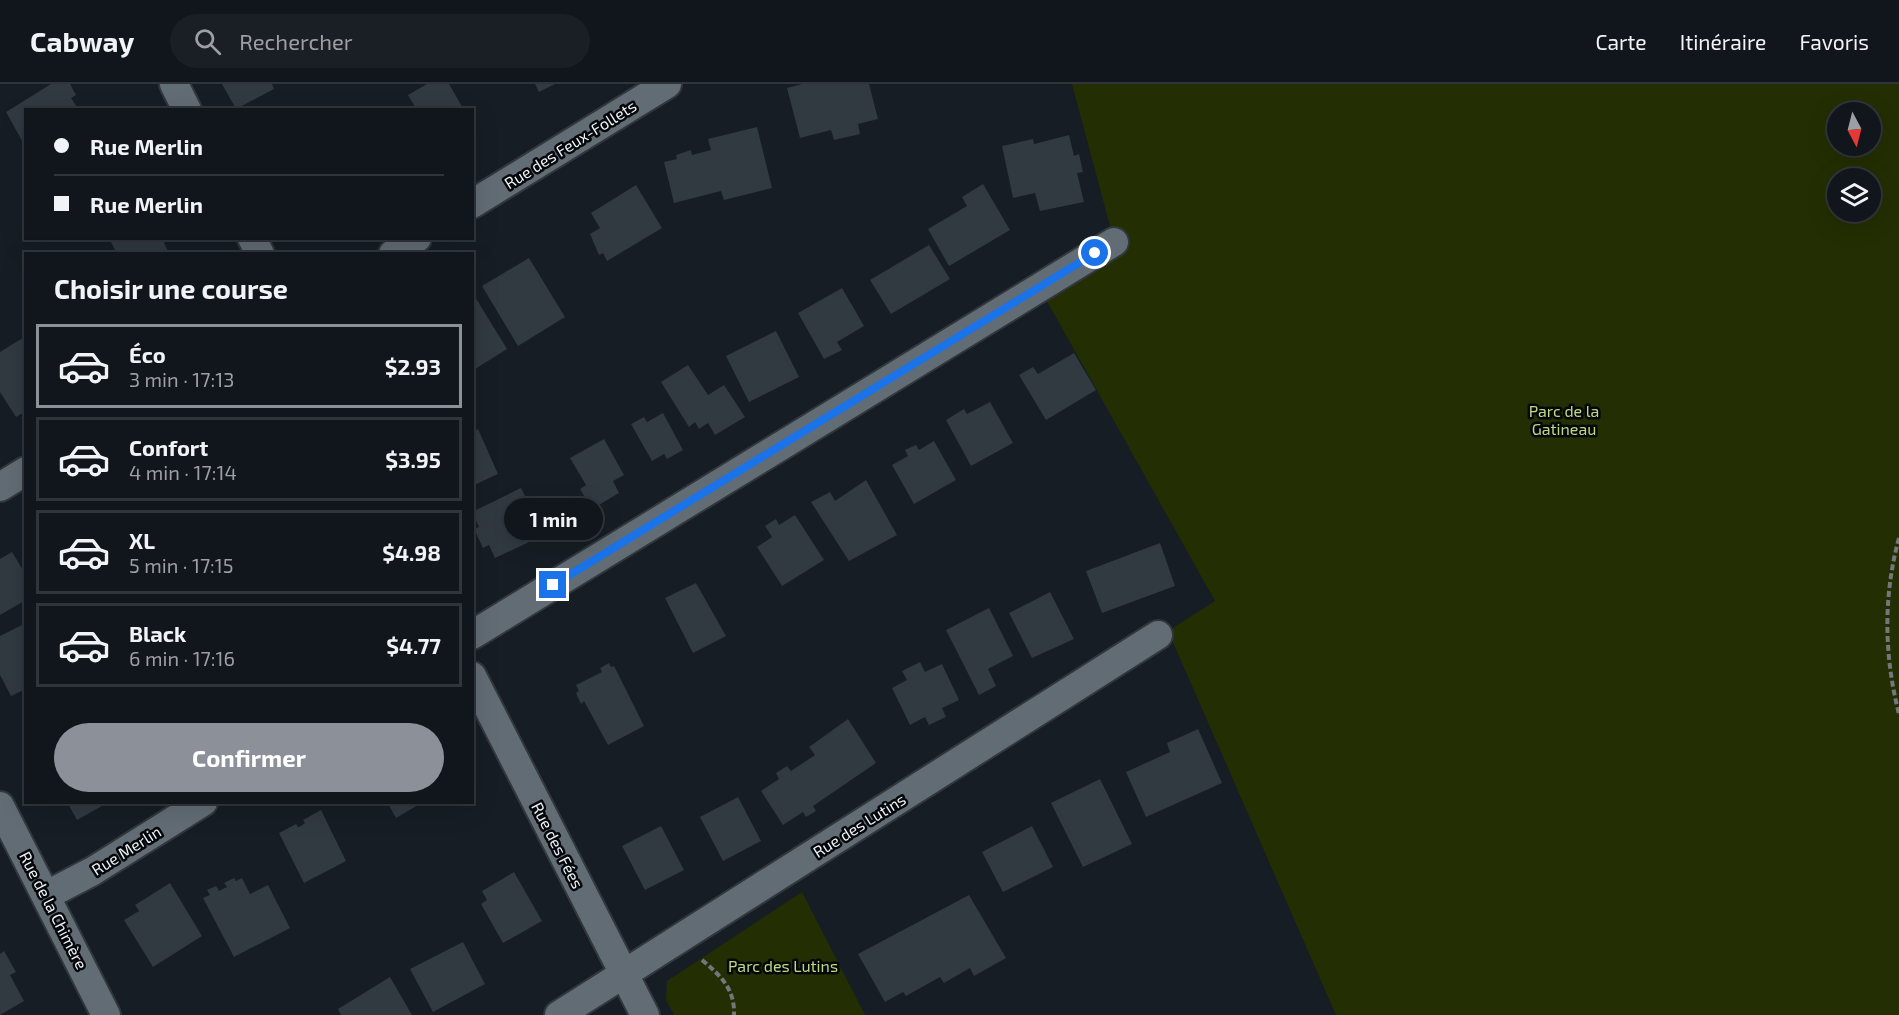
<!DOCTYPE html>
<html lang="fr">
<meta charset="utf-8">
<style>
body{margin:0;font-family:"Exo 2",sans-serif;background:#191f24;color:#f1f3f6;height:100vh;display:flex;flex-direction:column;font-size:22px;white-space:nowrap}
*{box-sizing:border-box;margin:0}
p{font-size:20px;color:#9c9fa3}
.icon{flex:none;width:33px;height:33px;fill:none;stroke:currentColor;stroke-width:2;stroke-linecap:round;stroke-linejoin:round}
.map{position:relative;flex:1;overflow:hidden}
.panel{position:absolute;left:24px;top:168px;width:450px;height:552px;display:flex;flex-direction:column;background:#10161b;border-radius:0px;box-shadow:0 6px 24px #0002,0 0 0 2px #30353a}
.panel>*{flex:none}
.guide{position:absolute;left:24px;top:24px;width:450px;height:132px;border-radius:0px;box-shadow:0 6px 24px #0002,0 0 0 2px #30353a;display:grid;align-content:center;height:132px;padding:0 30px;background:#10161b}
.needle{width:39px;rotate:173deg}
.tools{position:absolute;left:1827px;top:18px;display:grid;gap:12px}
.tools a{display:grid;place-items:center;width:54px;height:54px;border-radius:50%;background:#10161b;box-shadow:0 6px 24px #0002,0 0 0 2px #30353a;font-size:30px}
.end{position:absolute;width:27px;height:27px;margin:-14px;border:8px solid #1a73e8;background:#fff;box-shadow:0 0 0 3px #fff}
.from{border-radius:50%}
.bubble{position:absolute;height:42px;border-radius:21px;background:#10161b;box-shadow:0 6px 24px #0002,0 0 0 2px #30353a;font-size:20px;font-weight:700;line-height:42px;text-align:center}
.guide b{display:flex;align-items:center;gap:21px;height:57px;font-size:22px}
.guide b+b{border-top:2px solid #30353a}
.guide i{width:15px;height:15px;background:#f1f3f6}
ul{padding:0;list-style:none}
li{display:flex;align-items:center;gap:18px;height:84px;margin:0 12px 9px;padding:0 18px;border:3px solid #30353a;border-radius:0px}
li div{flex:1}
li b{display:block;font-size:22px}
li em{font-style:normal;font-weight:700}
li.current{border-color:#8c9099}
li>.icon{width:54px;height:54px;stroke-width:1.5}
h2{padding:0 30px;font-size:27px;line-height:72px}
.cta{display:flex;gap:12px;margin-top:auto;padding:12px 30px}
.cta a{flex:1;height:69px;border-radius:36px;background:#8c9099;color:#fff;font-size:24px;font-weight:700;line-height:69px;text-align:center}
header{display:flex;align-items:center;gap:36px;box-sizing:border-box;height:84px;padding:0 30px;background:#10161b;border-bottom:2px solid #30353a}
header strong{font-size:28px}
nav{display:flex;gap:33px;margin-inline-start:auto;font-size:21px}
.search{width:420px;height:54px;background:#191f24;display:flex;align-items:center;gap:15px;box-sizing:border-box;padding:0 21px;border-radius:33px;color:#9c9fa3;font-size:22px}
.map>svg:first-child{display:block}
</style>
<header>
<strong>Cabway</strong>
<div class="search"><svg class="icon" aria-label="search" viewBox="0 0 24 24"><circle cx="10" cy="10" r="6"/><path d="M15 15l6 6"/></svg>Rechercher</div>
<nav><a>Carte</a><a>Itinéraire</a><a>Favoris</a></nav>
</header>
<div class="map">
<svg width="1899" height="931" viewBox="0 0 1899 931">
<rect width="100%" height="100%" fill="#161d24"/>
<path fill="#232e02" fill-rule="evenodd" d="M1072,0h827v931h-563l-168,-384 47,-30 -176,-314 75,-46zM1838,28h32v34h-32zM1838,94h32v34h-32z
M802,808l63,123h-191l-8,-15 1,-19z"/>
<path fill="#313941" d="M51,0h19l6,11 -5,3 8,12h-53v38l-20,-36z
M222,0h50l2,5 -38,20z
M427,0h22l15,26h-55l6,-3 -7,-12z
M535,0h20l-16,8z
M802,0h67l9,35 -20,5 2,10 -26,6 -3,-10 -31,8 -13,-50z
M757,43l15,61 -48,12 -3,-9 -47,12 -10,-41 13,-3 -1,-4 15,-5 1,5 19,-5 -3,-11z
M1069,51l5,21 5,-2 4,18 -6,1 7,29 -44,9 -5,-18 -22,5 -11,-52 31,-7 1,5z
M983,100l27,46 -61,36 -21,-37 39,-23 -5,-9z
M636,101l26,43 -55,33 -4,-8 -4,2 -9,-21 10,-6 -9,-15z
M118,154h44l7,16h-52l-6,-12z
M929,161l21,34 -59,35 -21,-34z
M529,174l36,59 -47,29 -36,-60z
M842,204l22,38 -27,16 5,8 -18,9 -26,-46z
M472,208l35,57 -35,22z
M776,247l23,46 -50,25 -23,-46z
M26,252v75l-10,6 -16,-25v-40z
M1074,269l22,37 -50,30 -27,-45 14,-8 5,7z
M688,281l20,30 16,-10 21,32 -30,18 -7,-12 -9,6 -4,-7 -6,5 -28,-45z
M990,318l23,41 -42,23 -25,-46 18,-11 3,5z
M663,329l20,37 -16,9 -3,-5 -12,7 -21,-37 13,-7 3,5z
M478,345l20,45 -26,12v-54z
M604,355l20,36 -11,6 6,12 -27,16 -12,-20 6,-4 -16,-27z
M934,357l22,39 -42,24 -22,-39 16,-9 -3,-6 11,-5 3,5z
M866,396l31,55 -48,26 -38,-59 19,-10 5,9z
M521,404l7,14 7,-3 8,18 -6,3 7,15 -49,23 -6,-13 -6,3 -9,-19 5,-2 -7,-15z
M795,431l29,45 -42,26 -25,-39 15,-10 -7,-11 11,-7 3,6z
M1160,459l15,43 -73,27 -16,-42z
M12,468l14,23v25l-26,15v-56z
M696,499l30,53 -33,17 -28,-55z
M1050,508l24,47 -42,19 -23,-45z
M989,524l24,48 -25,13 8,17 -17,9 -33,-65z
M26,539v66l-15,7 -11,-21v-39z
M920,578l5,10 17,-8 17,36 -17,8 4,9 -17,8 -4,-8 -15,8 -18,-37 15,-8 -5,-9z
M609,579l2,4 3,-1 30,60 -36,19 -24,-44 -3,3 -5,-11 3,-2 -3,-6 26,-13 -2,-4z
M848,635l28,44 -63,43 3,5 -10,6 -3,-5 -20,13 -22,-34 18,-12 -3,-6 11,-7 4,5 24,-16 -6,-8z
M1198,645l24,54 -76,34 -20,-45 44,-20 -3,-9z
M1100,695l32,65 -49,23 -32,-64z
M738,713l23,44 -38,20 -23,-44z
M67,718h42l-32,18z
M387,718h36l-27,16z
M321,726l25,51 -42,22 -25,-50 17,-9 2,3 3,-1 4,-3 -2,-3z
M661,742l23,44 -39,20 -23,-44z
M1032,742l21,41 -50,25 -21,-40z
M514,788l28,49 -39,22 -22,-39 6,-4 -5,-9z
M234,794l2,3 6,-3 8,16 18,-9 22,43 -56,29 -31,-59 7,-3 -3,-5 9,-4 3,5 8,-4 -3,-4z
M170,799l32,53 -49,31 -29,-47 15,-9 -4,-6z
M969,811l37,63 -32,18 -4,-8 -26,15 -4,-6 -34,19 -3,-4 -18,10 -27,-48z
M463,858l22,42 -52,28 -23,-43z
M4,867l12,21 -6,3 14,26 -24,14v-61z
M390,893l22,38h-71l-3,-6z"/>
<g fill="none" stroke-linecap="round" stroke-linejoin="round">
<defs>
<path id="minor" d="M174,0l13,26
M472,120l195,-120
M252,154l8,16
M393,170l24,-16
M0,403l26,-16
M472,551l642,-393
M472,592l173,339
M0,722l106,209
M47,811l46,-24 110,-69
M559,931l599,-380"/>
</defs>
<use href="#minor" stroke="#32373c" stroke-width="32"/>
<path stroke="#71777d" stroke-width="4" stroke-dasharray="6 3" stroke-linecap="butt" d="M1899,454c-16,58 -15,118 0,176
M702,876c19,16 33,29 32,55"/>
<use href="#minor" stroke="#626c74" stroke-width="28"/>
</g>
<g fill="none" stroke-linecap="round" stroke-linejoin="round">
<path stroke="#1a73e8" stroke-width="8" d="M553,501l542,-332"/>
</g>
<g text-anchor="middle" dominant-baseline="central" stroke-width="5" stroke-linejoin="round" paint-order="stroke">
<g font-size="16" fill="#edf3f7" stroke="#05070a">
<text transform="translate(570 60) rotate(-32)">Rue des Feux-Follets</text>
<text transform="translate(859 741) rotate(-32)">Rue des Lutins</text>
<text transform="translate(558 761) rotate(63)">Rue des Fées</text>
<text transform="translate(126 766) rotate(-32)">Rue Merlin</text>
<text transform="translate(54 826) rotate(63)">Rue de la Chimère</text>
</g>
<g font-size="16" fill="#bdd984" stroke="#05070a">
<text x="1564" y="326">Parc de la<tspan x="1564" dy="18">Gatineau</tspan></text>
<text x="783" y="881">Parc des Lutins</text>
</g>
</g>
</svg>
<div class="tools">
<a><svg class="needle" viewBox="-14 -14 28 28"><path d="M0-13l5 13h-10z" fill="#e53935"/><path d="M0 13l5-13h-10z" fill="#9c9fa3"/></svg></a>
<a><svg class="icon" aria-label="layers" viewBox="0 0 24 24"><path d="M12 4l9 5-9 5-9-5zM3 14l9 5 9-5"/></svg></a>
</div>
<i class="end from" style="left:1095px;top:169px"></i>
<i class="end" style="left:553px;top:501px"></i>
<div class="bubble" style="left:504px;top:414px;width:99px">1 min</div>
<div class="guide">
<b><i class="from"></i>Rue Merlin</b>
<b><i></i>Rue Merlin</b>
</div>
<section class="panel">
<h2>Choisir une course</h2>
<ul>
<li class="current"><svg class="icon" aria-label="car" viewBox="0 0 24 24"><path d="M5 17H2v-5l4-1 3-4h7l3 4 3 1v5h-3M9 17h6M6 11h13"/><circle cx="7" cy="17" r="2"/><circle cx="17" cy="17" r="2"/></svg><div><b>Éco</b><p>3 min · 17:13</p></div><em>$2.93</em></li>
<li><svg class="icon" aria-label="car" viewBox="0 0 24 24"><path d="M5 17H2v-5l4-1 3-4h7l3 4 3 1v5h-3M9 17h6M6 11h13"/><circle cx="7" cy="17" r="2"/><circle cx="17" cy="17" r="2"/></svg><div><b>Confort</b><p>4 min · 17:14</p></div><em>$3.95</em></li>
<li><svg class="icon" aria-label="car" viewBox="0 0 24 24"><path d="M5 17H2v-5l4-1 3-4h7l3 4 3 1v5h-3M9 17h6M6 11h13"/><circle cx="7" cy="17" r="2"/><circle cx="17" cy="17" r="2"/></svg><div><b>XL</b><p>5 min · 17:15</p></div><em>$4.98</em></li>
<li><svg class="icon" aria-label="car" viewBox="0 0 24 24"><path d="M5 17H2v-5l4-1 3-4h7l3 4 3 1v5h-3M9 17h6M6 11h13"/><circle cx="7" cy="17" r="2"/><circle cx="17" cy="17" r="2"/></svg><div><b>Black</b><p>6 min · 17:16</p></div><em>$4.77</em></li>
</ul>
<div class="cta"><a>Confirmer</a></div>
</section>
</div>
